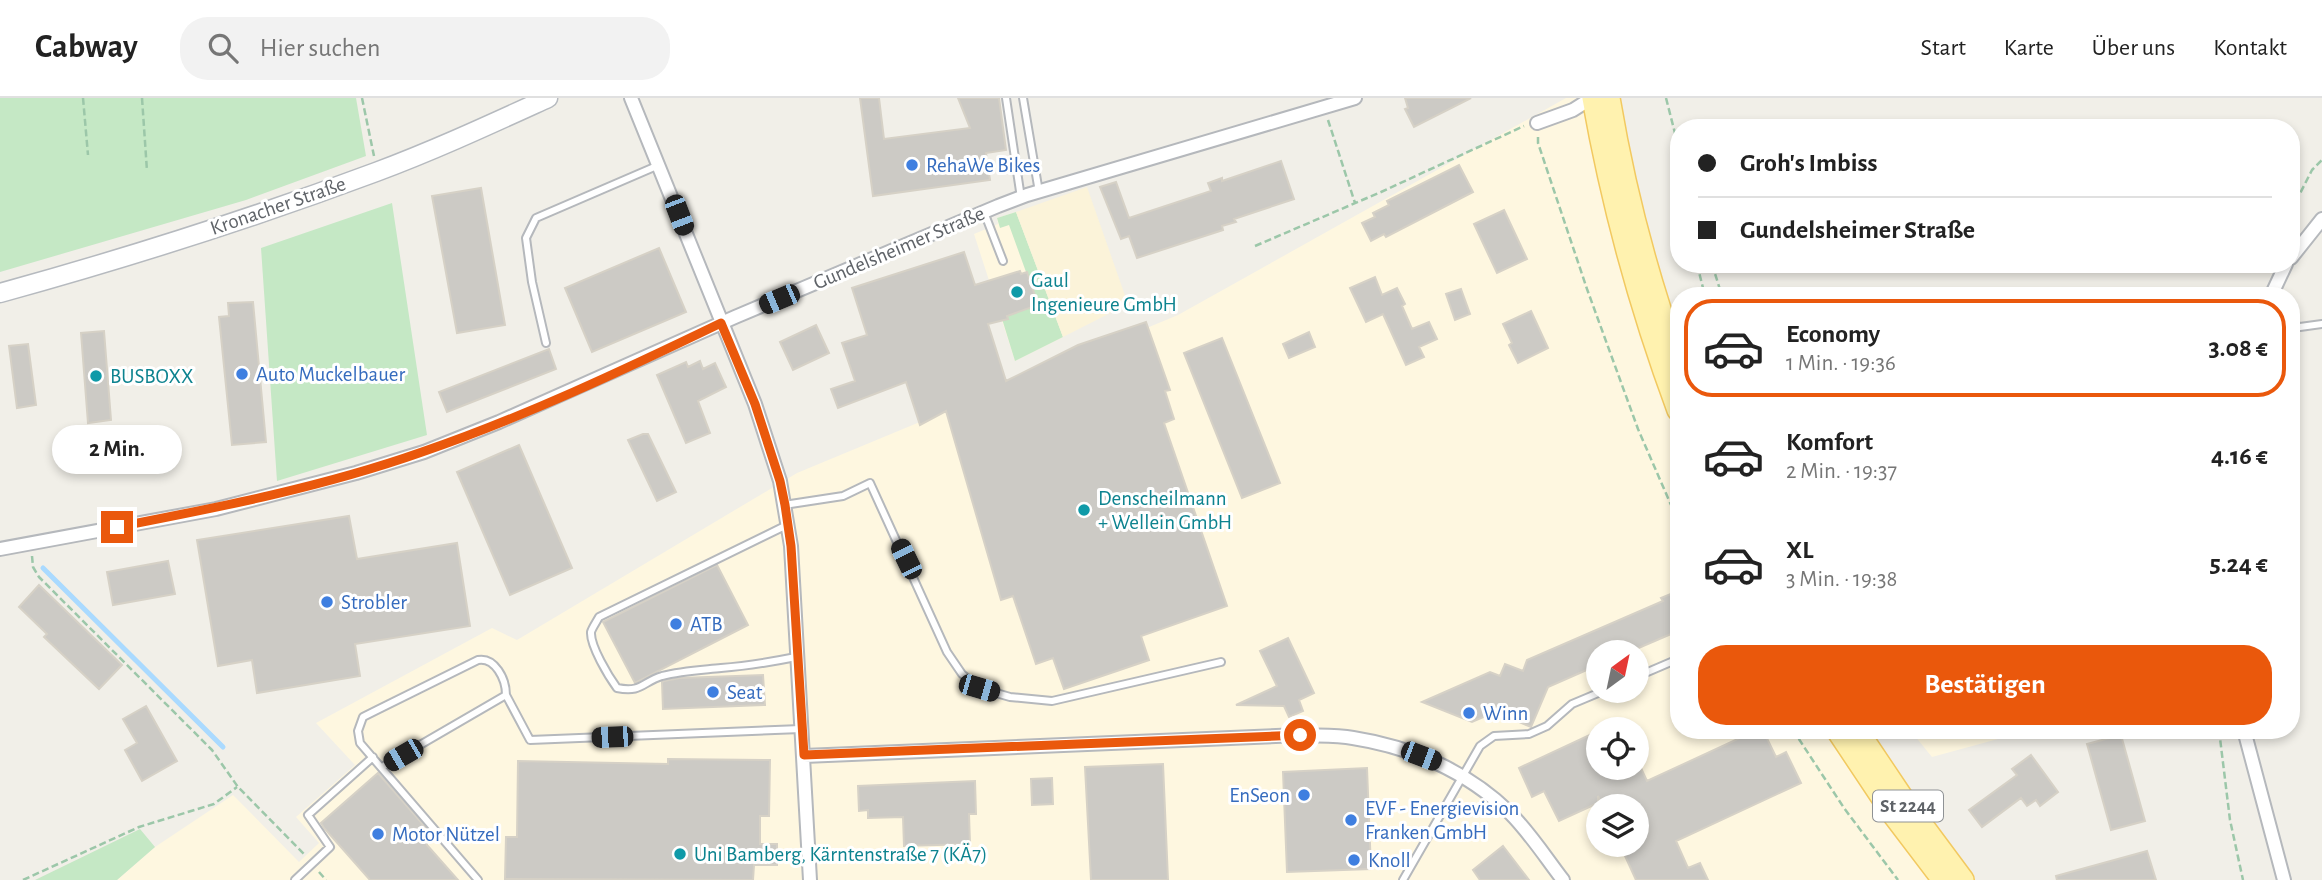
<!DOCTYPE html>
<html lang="de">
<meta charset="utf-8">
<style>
body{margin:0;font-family:"Alegreya Sans",sans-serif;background:#f2f2f2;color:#222;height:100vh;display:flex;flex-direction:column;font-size:26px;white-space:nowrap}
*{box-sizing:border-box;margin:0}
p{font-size:23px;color:#767676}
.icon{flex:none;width:38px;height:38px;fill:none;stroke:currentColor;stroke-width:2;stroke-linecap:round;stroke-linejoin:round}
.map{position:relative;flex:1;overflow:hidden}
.details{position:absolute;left:1670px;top:189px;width:630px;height:452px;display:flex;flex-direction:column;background:#fff;border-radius:28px;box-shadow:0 4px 10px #0003}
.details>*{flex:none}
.banner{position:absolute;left:1670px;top:21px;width:630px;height:154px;border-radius:28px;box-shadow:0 4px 10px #0003;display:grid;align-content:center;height:154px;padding:0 28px;background:#fff}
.needle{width:46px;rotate:33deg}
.fabs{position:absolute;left:1586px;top:542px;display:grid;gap:14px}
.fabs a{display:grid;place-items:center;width:63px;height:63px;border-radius:50%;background:#fff;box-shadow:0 4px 10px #0003;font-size:35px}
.end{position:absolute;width:32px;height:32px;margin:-16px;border:9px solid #ea580c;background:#fff;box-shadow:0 0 0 4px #fff}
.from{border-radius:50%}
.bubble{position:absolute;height:49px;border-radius:24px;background:#fff;box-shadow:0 4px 10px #0003;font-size:23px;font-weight:600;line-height:49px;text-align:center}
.car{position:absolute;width:21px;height:42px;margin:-21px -10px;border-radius:9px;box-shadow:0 0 5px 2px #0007;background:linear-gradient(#222 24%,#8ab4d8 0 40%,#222 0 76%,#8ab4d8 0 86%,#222 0)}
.banner b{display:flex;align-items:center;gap:24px;height:66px;font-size:26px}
.banner b+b{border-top:2px solid #e0e0e0}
.banner i{width:18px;height:18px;background:#222}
ul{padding:12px 0 0;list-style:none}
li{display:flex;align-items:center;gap:21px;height:98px;margin:0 14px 10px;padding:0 14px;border:4px solid transparent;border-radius:28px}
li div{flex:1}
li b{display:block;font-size:26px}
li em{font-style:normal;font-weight:600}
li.selected{border-color:#ea580c}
li>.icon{width:63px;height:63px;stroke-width:1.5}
.button{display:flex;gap:14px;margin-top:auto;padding:14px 28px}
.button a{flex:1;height:80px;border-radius:28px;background:#ea580c;color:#fff;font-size:28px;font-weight:600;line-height:80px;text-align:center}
header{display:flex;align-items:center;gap:42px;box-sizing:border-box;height:98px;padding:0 35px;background:#fff;border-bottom:2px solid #e0e0e0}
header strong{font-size:33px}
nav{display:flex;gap:38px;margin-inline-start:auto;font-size:24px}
.search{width:490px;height:63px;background:#f2f2f2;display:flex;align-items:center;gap:18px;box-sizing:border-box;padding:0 24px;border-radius:28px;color:#767676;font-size:26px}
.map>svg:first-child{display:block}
</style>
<header>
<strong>Cabway</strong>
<div class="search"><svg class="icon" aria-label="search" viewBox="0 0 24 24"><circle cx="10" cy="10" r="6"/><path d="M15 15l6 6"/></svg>Hier suchen</div>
<nav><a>Start</a><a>Karte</a><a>Über uns</a><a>Kontakt</a></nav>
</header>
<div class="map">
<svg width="2322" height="782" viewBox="0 0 2322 782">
<rect width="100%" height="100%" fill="#f1efe8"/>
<path fill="#fef7e0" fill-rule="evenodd" d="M1566,0h44l68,286v346h168l93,150h-1822l38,-33 78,-52 66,67 20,-19 -23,-26 59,-52 -39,-42 176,-95 25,12 280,-167 381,-158zM1598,555h38v38h-38zM1598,632h38v38h-38zM1598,709h38v38h-38z
M1016,114l47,125 -48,24 -41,-127 24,-10 -1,-6z
M1910,632h121l-99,27z"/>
<path fill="#c5e8c5" d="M0,0h356l10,58 -120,44 -246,72z
M392,105l35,232 -150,46 -16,-233z
M1016,114l47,125 -48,24 -21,-68 44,12 -29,-80 -9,3 -3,-10z
M140,731l15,18 -38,33h-82z"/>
<path fill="#fbf3d9" d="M1087,89l41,117 -65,33 -47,-125z"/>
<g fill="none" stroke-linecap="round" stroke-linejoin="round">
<path stroke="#aadaff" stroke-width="5" d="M43,470l180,179"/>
</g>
<path fill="#cccac5" stroke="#d6d1c6" stroke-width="2" d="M860,0h19l5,41 86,-11 -12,-30h41l7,52 -20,3 4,27 -117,16z
M1405,0h66l-57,29 -9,-18 3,-1z
M1281,63l13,38 -60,20 2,3 -14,4 1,4 -86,28 -8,-22 -8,3 -21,-52 16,-5 13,36 82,-27 -3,-8 14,-5v3z
M1459,67l14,27 -87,45 -2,-3 -13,7 -9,-18 13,-6 -2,-4 16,-8 -2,-4z
M481,90l24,137 -48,8 -25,-137z
M1504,112l23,49 -30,14 -23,-49z
M659,150l27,64 -94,40 -27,-64z
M964,154l11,33 45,-14 1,3 6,-2 11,33 -31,11 1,3 -20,5 18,57 72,-36 68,-23 24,68 -5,1 9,28 -10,4 63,183 -86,30 8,24 -85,29 -11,-31 -17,6 -23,-68 -12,4 -55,-189 -26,14 -14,-43 -68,26 -7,-19 24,-8 -13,-38 25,-8 -15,-47z
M1375,179l7,18 15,-7 8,16 -3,2 10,23 17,-7 8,17 -18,8 5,10 -18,8 -23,-51 -17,8 -16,-34z
M1461,191l9,25 -15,6 -9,-26z
M253,204l13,140 -34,3 -13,-128 10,-1 -1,-13z
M1531,213l17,37 -30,15 -9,-18 3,-2 -9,-19z
M816,227l13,28 -36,17 -13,-28z
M104,233l7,89 -23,3 -7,-90z
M1309,234l6,15 -26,11 -6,-14z
M1222,240l58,145 -38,15 -58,-145z
M28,246l8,61 -19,3 -8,-62z
M549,251l7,20 -109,43 -8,-20z
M700,263l3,8 12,-6 11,24 -28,14 12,32 -24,10 -29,-68 29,-13 2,5z
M643,336h5l28,58 -19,9 -29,-61z
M519,347l53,123 -62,27 -53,-123z
M349,418l8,43 100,-16 13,83 -115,18 5,32 -103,17 -5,-33 -34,6 -21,-126z
M168,463l7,33 -62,11 -6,-33z
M717,467l31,60 -113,58 -32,-61z
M39,487l83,80 -23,24 -55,-52 3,-3 -28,-27z
M1678,493v40l-51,22h-29v12l-50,22 -17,40 -36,-15 -23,10 -50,-20 68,-30 10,4 5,-12 18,7 4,-11 136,-59 -2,-3z
M1288,540l26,55 -15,7 4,11 -14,6 -5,-11 -48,-1 41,-19 -17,-35z
M763,577l2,30 -102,4 -1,-27 2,-1 16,-3z
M146,608l31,55 -35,20 -17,-31 12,-7 -14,-24z
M1757,632h6l13,27 10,-5 15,31 -125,58 12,27 12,-5 8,17h-72l-16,-35h16v-38h-33l-5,-11v7l-39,18 -15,-30 -12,6 -13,-29 79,-37v37h43l6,13z
M2121,637l24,86 -34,9 -24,-86z
M2031,657l27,37 -18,14 -4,-6 -9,6 -6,-8 -39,29 -13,-17 48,-35 -5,-6z
M668,661l102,1 -1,56h-9v28h17v21h-23l-1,15 -248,-1 1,-42h11l1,-76 150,3z
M1163,666l5,116h-77l-6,-113z
M1367,670l4,101 -84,3 -4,-100z
M378,675l49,56v16l31,35h-88l-46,-52 -3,-5z
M1052,680l1,26 -21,1 -1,-26z
M975,683l1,33h-7l1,30 -66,2 -1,-29 -35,1v-8l-9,1 -1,-25z
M1503,748l26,34h-49l-7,-10z
M2147,753l9,29h-99l-1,-4z"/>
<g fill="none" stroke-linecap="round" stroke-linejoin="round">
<defs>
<path id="lane" d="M1006,0l15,100
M1023,0l16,94
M984,114l19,49
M2291,226l9,3 22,-3
M546,245l-14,-61 -6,-44 10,-20 123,-53
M784,407l59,-9 27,-13 77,169 15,22 17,14 31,9 42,4 169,-39
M787,427l-188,92c-2,4 -7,11 -8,15 -1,14 18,45 26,56 25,5 25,-6 45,-12 19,-5 40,-6 59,-8 26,-2 50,-6 75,-11
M1636,579l42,-18
M506,597l24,45 271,-11
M382,669l124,-72c0,-16 -11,-38 -28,-35l-101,50 -14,7 -5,14 2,12 118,137
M295,782l35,-33 -22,-32 65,-58
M1403,782l77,-134 14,-10 35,-2 18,-8 25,-22 31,-13"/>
<path id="street" d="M631,0l124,306 25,77 11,65 19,334
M1537,25l36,-13 19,-12
M2291,160l31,-39
M2271,198l15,-32
M0,451l216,-40 140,-36 68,-21 75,-30 236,-105 263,-111 29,-11 328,-97
M2244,632l40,150
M804,658l495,-21c18,1 37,0 54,3 58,9 114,33 157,75 20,20 36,45 53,67"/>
<path id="secondary" d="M0,195c127,-35 253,-75 376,-121 59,-22 115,-48 172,-74"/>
<path id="primary" d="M1593,0c19,107 47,210 85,312
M1609,0c15,90 38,178 69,264
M1837,632l58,87 48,63
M1857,632l51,76 55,74"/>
</defs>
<use href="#lane" stroke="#b5b8bc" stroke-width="10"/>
<use href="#street" stroke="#b5b8bc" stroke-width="16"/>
<use href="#secondary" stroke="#b6babf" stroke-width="21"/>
<use href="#primary" stroke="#f2c960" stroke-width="24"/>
<path stroke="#9cc7a9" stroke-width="2.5" stroke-dasharray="7 3.5" stroke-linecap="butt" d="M83,0l5,57
M142,0l5,73
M362,0l12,58
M1666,0l12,47
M1328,22l27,83
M1538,39v6l49,146 51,140 40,92
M2291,113l21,-41 10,-10
M1255,148l126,-54 143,-66
M1697,166l8,32
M1712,166l10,32
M32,458l1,11 6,10 173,173 26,37 68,69
M1793,632l51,78 54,72
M2219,632l11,90 13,60
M319,774l7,8
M23,782l116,-53 75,-23 23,-17"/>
<use href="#lane" stroke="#fff" stroke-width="6"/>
<use href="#street" stroke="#fff" stroke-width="12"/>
<use href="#secondary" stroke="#fff" stroke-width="18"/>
<use href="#primary" stroke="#fff2af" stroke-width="21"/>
</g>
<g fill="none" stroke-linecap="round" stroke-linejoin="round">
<path stroke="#ea580c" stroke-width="9" d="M117,429c103,-20 206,-40 305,-75 100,-34 204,-83 299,-129l34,81 25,77 5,24 6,41 13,209 496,-20"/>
</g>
<g fill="#3f7fe0" stroke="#fff" stroke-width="2.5">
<circle cx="912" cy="67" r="7"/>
<circle cx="242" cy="276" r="7"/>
<circle cx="327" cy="504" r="7"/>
<circle cx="676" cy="526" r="7"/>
<circle cx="713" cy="594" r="7"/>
<circle cx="1469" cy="615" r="7"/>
<circle cx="1304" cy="697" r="7"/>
<circle cx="1351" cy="722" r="7"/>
<circle cx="378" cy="736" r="7"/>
<circle cx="1354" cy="762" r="7"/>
</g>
<g fill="#0f9aa8" stroke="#fff" stroke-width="2.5">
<circle cx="1017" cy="194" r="7"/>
<circle cx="96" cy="278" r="7"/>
<circle cx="1084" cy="412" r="7"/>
<circle cx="680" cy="756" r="7"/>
</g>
<g text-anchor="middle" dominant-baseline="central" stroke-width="6" stroke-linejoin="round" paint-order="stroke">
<rect fill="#fff" stroke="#8f9295" stroke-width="2" x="1873" y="692.5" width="70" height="31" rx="5"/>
<g font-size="19" font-weight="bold" fill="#5f6368">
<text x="1908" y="708">St 2244</text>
</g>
<g font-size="21" fill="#366cbe" stroke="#fff" text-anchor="start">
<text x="926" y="67">RehaWe Bikes</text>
<text x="256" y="276">Auto Muckelbauer</text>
<text x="341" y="504">Strobler</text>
<text x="690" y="526">ATB</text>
<text x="727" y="594">Seat</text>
<text x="1483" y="615">Winn</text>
<text x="1290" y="697" text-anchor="end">EnSeon</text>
<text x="1365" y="710">EVF - Energievision<tspan x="1365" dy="24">Franken GmbH</tspan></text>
<text x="392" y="736">Motor Nützel</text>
<text x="1368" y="762">Knoll</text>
</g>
<g font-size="21" fill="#5f6368" stroke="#fff">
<text transform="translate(278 108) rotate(-19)">Kronacher Straße</text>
<text transform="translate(899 150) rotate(-23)">Gundelsheimer Straße</text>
</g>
<g font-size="21" fill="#0d838f" stroke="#fff" text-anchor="start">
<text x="1031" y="182">Gaul<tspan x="1031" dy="24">Ingenieure GmbH</tspan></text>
<text x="110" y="278">BUSBOXX</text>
<text x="1098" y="400">Denscheilmann<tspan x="1098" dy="24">+ Wellein GmbH</tspan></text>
<text x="694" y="756">Uni Bamberg, Kärntenstraße 7 (KÄ7)</text>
</g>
</g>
</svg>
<div class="fabs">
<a><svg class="needle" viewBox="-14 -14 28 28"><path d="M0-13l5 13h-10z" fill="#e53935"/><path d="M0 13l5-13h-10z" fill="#767676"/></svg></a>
<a><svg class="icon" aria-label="locate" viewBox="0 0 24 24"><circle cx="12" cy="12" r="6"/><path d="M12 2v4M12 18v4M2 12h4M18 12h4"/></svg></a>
<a><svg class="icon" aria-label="layers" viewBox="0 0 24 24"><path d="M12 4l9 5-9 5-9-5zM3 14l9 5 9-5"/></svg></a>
</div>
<i class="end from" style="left:1300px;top:637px"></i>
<i class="end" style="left:117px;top:429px"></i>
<div class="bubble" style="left:52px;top:327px;width:130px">2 Min.</div>
<i class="car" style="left:679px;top:117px;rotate:159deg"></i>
<i class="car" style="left:779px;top:201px;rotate:247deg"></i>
<i class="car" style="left:906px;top:461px;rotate:334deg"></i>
<i class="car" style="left:979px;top:590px;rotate:106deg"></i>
<i class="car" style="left:612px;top:639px;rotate:268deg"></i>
<i class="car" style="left:403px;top:657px;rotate:240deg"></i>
<i class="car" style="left:1421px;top:658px;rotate:111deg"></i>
<div class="banner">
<b><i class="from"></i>Groh's Imbiss</b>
<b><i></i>Gundelsheimer Straße</b>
</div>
<section class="details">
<ul>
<li class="selected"><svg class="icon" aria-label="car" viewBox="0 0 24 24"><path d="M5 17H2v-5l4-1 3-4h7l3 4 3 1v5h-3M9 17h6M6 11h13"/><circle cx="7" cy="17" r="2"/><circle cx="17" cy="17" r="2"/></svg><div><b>Economy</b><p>1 Min. · 19:36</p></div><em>3.08 €</em></li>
<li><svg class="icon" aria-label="car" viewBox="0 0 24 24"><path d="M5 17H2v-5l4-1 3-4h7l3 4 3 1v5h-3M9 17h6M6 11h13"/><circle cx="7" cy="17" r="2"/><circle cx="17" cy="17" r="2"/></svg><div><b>Komfort</b><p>2 Min. · 19:37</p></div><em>4.16 €</em></li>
<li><svg class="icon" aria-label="car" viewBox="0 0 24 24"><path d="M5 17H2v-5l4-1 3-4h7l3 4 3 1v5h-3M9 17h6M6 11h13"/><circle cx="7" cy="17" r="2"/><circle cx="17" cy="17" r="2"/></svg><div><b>XL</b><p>3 Min. · 19:38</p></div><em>5.24 €</em></li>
</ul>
<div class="button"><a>Bestätigen</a></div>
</section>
</div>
